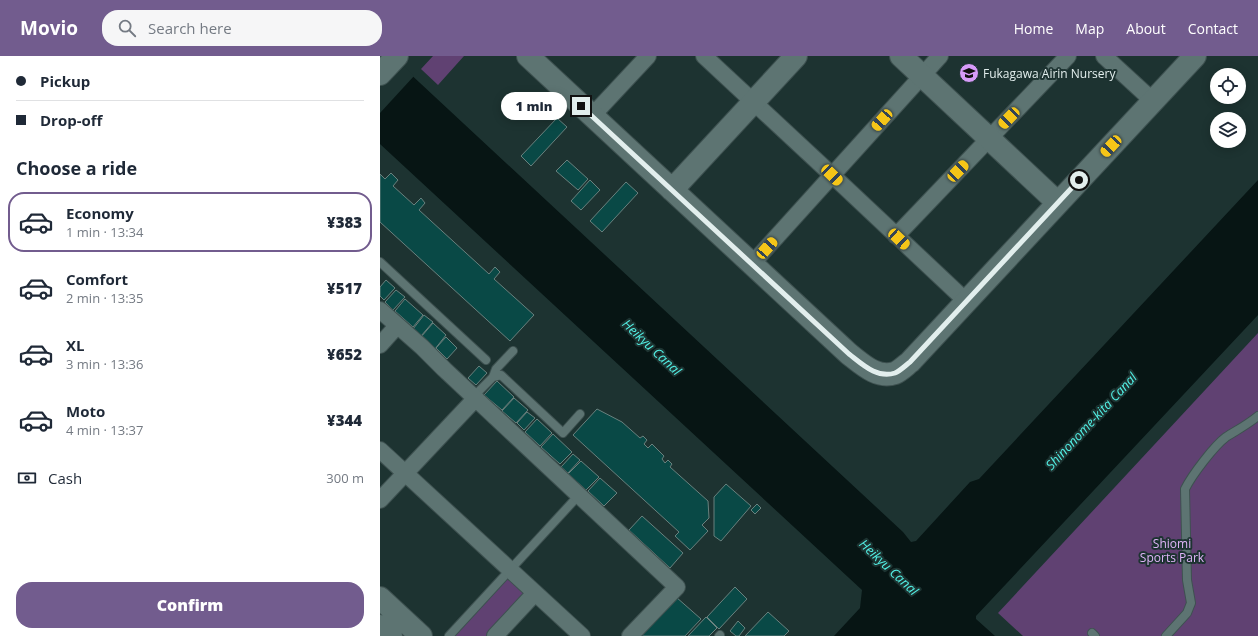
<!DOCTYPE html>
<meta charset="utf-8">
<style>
body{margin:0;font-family:"Open Sans",sans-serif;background:#f6f6f7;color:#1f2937;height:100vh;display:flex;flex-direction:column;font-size:15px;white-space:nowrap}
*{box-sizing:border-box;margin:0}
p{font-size:13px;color:#747a83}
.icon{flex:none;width:22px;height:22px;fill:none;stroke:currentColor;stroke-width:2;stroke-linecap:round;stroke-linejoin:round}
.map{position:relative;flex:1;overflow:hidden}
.panel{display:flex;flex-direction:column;background:#fff;width:380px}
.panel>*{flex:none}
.guide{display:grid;align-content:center;height:88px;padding:0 16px;background:#fff}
.buttons{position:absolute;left:830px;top:12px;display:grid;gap:8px}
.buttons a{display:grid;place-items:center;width:36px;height:36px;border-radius:50%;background:#fff;box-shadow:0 2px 10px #0003;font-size:20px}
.end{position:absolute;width:18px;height:18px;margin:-9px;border:5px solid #e2eeed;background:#111;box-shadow:0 0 0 2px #111}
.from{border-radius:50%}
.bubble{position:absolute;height:28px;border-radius:14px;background:#fff;box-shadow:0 2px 10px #0003;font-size:13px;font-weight:800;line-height:28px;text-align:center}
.car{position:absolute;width:12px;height:24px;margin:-12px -6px;border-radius:5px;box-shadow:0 0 3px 1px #0007;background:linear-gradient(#f5c518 24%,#345 0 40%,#f5c518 0 76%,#345 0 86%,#f5c518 0)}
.guide b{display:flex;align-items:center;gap:14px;height:38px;font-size:15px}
.guide b+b{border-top:1px solid #e0e1e3}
.guide i{width:10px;height:10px;background:#1f2937}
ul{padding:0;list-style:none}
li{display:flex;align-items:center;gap:12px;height:60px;margin:0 8px 6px;padding:0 8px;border:2px solid transparent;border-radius:16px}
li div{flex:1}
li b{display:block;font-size:15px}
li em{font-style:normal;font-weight:800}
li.current{border-color:#725c8e}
li>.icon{width:36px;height:36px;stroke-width:1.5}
h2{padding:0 16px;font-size:18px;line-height:48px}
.pay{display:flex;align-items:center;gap:10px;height:44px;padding:0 16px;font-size:15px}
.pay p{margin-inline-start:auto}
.button{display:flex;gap:8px;margin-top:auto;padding:8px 16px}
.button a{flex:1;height:46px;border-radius:16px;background:#725c8e;color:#fff;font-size:16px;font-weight:800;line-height:46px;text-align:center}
header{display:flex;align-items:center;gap:24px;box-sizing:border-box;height:56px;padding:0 20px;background:#725c8e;color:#fff}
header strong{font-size:19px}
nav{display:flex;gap:22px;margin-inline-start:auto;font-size:14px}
.search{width:280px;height:36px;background:#f6f6f7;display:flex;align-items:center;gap:10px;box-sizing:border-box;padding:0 14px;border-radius:16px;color:#747a83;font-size:15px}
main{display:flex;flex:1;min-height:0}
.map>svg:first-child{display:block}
</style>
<header>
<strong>Movio</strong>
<div class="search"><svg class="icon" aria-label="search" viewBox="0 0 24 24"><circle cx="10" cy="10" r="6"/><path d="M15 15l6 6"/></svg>Search here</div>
<nav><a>Home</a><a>Map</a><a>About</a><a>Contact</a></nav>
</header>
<main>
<section class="panel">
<div class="guide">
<b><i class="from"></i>Pickup</b>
<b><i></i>Drop-off</b>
</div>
<h2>Choose a ride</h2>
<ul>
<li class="current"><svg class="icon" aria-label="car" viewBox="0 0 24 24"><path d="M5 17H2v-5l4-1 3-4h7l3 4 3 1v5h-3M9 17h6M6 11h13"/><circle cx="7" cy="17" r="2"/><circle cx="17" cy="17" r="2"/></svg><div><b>Economy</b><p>1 min · 13:34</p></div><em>¥383</em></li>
<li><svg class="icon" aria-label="car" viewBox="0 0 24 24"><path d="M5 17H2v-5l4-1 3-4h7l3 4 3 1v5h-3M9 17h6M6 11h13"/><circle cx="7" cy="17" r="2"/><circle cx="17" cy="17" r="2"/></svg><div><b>Comfort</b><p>2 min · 13:35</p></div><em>¥517</em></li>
<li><svg class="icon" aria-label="car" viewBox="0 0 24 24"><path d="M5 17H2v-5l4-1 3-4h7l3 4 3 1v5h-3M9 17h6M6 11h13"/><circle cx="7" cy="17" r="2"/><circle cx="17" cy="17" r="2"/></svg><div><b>XL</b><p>3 min · 13:36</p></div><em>¥652</em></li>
<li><svg class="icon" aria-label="car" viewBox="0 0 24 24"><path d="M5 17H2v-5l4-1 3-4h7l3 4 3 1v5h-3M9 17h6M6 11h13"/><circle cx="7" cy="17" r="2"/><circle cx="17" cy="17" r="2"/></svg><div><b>Moto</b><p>4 min · 13:37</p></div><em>¥344</em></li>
</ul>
<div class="pay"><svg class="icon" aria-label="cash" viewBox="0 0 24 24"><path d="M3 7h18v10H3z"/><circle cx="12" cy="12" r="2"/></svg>Cash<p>300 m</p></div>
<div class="button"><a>Confirm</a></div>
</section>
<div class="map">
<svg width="878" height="580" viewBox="0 0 878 580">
<rect width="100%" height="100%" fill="#1d3331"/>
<path fill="#604172" d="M53,0h31l-26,29 -17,-16z
M878,277v303h-235l-25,-23z
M128,520l20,18 -40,42h-35z"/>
<path fill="#071514" d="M0,0h11l512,476 8,10 5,-1 54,-59 9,-3 279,-299v135l-282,301v3l19,17h-161l26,-28 2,-18 -482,-446z"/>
<path fill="#1d3331" d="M0,0h14l20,20 -34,37z"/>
<path fill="#094946" stroke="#69817e" d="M177,62l10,9 -36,39 -10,-10z
M187,104l21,19 -10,11 -22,-19z
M11,117l7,7 -5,6 21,19 7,-7 4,5 -6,7 70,64 6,-7 5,5 -6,7 40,36 -24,26 -130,-119v-48l5,5z
M210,124l10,10 -19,20 -10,-9z
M246,126l12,11 -36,39 -12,-11z
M6,224l9,8 -11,12 -4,-4v-9z
M16,234l9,7 -12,13 -8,-8z
M25,243l18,16 -10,12 -18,-16z
M44,259l9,7 -12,14 -8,-7z
M53,267l13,12 -11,14 -14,-12z
M66,281l11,11 -10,11 -11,-11z
M99,310l8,7 -11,12 -8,-7z
M117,325l17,16 -12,13 -18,-15z
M134,342l14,12 -12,13 -14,-12z
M217,353l25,13 18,16 3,-2 4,4 -3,4 4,4 4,-4 12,12 -2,3 3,4 3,-3 4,4 -2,3 38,34 1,17 -7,7 6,6 -18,19 -15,-14 4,-4 -106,-97z
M147,356l8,6 -11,12 -7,-7z
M157,363l15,14 -12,13 -15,-14z
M173,378l19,18 -12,12 -19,-17z
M193,398l7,6 -12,13 -7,-6z
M201,405l18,16 -13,13 -18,-16z
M220,422l17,15 -13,13 -16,-15z
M346,428l25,22 -30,35 -7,-5v-39z
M377,448l4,4 -6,6 -4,-4z
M262,460l41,37 -13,15 -41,-38z
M355,531l12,12 -28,30 -12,-12z
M296,541l25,22 -16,17h-45z
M388,556l21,19 -5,5h-39z
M326,561l11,11 -8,8h-21z
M358,565l7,7 -6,8h-3l-6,-5z"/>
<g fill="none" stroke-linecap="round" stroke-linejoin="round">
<defs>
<path id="lane" d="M0,206l106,98
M113,321l8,-2 62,58 17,-19
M94,340l19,-19 3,-8 17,-18
M712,577l3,3
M69,580l130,-141
M339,580l1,-1
M786,580l21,-23 4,-10 -4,-23 -2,-91c7,-14 29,-43 41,-52 11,-7 21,-12 32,-21"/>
<path id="street" d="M324,0l128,119 134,126
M724,0l49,45
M212,60l56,-60
M516,180l172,-180
M372,208l188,-208
M0,254l42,37 22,22 233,218 -47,49
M0,289l17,-19
M0,394l202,186
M0,444l96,-102
M115,580l40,-43"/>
<path id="secondary" d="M148,0l321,298c13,10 28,25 46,19 5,-2 11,-8 15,-11l285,-306
M521,0l157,147
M0,18l17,-18
M292,134l124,-134
M0,542l41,38
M0,570l11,10"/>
</defs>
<use href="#lane" stroke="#3e5150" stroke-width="10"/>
<use href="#street" stroke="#3e5150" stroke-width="18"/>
<use href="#secondary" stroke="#3e5150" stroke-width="24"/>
<use href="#lane" stroke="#5d7472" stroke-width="8"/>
<use href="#street" stroke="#5d7472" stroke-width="16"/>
<use href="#secondary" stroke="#5d7472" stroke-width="22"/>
</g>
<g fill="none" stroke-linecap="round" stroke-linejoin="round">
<path stroke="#e2eeed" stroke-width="5" d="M201,50l268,248c13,10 28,25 46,19 5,-2 11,-8 15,-11l169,-182"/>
</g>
<defs>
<symbol id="school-disc" viewBox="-11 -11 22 22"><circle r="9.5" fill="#d79bf9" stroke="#1d3331"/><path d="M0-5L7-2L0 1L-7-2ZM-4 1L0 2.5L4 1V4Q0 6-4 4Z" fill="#111"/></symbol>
</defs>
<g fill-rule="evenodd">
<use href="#school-disc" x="578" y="6" width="22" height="22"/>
</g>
<g text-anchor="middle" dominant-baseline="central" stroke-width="4" stroke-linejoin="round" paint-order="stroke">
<g font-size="12" fill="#e2eeed" stroke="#1d3331" text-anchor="start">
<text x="603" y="17">Fukagawa Airin Nursery</text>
</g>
<g font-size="12" fill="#e0b5f9" stroke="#1d3331">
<text x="792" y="487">Shiomi<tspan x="792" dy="14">Sports Park</tspan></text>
</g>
<g font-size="13" font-style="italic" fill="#52f0e5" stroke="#1d3331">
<text transform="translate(272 291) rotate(43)">Heikyu Canal</text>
<text transform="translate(711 365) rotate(-47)">Shinonome-kita Canal</text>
<text transform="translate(509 511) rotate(43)">Heikyu Canal</text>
</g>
</g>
</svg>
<div class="buttons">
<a><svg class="icon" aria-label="locate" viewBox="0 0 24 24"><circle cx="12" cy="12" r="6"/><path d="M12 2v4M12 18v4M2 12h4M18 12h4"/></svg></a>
<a><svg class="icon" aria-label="layers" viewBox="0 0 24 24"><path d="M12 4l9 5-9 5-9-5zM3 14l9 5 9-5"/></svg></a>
</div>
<i class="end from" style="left:699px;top:124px"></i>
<i class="end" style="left:201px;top:50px"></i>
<div class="bubble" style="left:121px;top:36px;width:66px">1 min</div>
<i class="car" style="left:629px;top:62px;rotate:224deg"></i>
<i class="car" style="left:502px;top:64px;rotate:222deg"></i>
<i class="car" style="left:731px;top:90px;rotate:223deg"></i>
<i class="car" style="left:578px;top:115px;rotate:44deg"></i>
<i class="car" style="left:452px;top:119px;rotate:134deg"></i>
<i class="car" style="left:519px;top:183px;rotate:133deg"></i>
<i class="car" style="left:387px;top:192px;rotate:42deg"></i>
</div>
</main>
